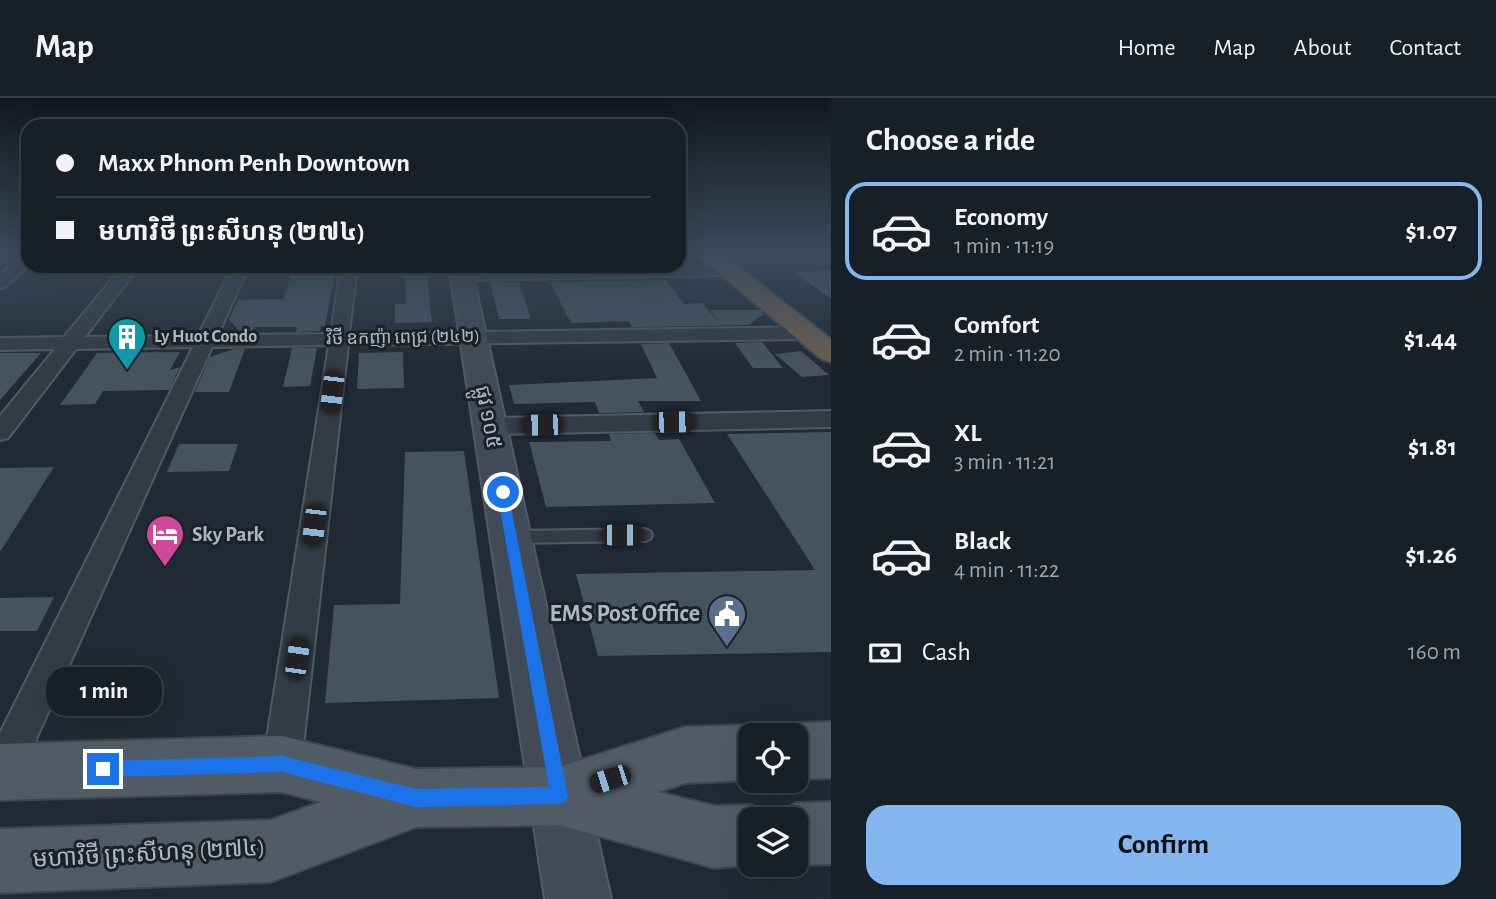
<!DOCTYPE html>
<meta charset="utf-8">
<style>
body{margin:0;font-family:"Alegreya Sans","Noto Sans Khmer",sans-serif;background:#21282f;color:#f1f3f6;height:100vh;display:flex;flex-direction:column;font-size:26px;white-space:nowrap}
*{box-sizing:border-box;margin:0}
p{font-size:23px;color:#9fa3a7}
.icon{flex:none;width:38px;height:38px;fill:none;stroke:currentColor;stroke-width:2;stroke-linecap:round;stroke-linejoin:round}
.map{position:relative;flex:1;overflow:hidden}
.side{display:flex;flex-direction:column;background:#182027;width:665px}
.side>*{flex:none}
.top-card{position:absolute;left:21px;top:21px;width:665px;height:154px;border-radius:21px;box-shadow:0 7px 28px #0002,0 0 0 2px #363e44;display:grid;align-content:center;height:154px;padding:0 35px;background:#182027}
.tools{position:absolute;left:738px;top:625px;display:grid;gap:14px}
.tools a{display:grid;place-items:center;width:70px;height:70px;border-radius:14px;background:#182027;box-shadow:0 7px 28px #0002,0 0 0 2px #363e44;font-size:35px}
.end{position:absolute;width:32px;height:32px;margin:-16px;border:9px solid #1a73e8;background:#fff;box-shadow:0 0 0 4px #fff}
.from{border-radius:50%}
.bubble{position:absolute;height:49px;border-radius:21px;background:#182027;box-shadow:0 7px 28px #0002,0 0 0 2px #363e44;font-size:23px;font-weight:700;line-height:49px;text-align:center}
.car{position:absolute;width:21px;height:42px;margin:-21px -10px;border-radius:9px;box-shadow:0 0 5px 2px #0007;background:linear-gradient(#222 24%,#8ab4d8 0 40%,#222 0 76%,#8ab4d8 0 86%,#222 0)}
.top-card b{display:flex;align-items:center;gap:24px;height:66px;font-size:26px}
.top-card b+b{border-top:2px solid #363e44}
.top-card i{width:18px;height:18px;background:#f1f3f6}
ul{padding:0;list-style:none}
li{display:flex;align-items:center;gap:21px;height:98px;margin:0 14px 10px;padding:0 21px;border:4px solid transparent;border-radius:21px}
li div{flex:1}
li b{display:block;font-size:26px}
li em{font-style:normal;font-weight:700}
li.selected{border-color:#84b7f0}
li>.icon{width:63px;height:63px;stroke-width:1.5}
h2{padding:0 35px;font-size:32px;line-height:84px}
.pay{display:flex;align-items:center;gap:18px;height:77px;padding:0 35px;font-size:26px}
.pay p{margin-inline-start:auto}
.cta{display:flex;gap:14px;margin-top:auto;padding:14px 35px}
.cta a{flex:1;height:80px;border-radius:21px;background:#84b7f0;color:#111;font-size:28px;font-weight:700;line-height:80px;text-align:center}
header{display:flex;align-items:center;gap:42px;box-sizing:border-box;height:98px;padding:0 35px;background:#182027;border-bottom:2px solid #363e44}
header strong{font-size:33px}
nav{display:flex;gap:38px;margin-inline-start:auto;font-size:24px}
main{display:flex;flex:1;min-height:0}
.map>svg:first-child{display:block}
</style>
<header>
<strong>Map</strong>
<nav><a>Home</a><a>Map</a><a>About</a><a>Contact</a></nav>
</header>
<main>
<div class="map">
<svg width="831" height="801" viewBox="0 0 831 801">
<rect width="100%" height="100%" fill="#202a34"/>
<path fill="#46525d" d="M294,168h42l-11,60h-4l-1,5 -24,1 1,-5h-43l-2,5h-11l-12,-12 9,-20 45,-1z
M404,168h22l6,56 -37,1v-19h11z
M831,172v29l-37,-27z
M666,182l18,24 18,-1 18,20 -10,-13h50l4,4 -16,11 -116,2 -3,-6 -58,2 -21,-41z
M490,184h29l12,37h-32z
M762,244l21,26h-30l-18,-25z
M669,245l32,58h-63l6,11 -45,1 -4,-11 -81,2 -5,-19 148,-7 -16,-34z
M292,250h25l-7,38 -27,1z
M234,251h11l-16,43h-34l15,-35z
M801,253l28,24 -27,2 -27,-23z
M180,254l-10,18 10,-3 -11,23 -66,1 -8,13 -35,1 37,-52z
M403,254l1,36 -47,1 2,-36z
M0,255h41l-41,47z
M831,334v220l-233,4 -22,-82 239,-4 -88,-136z
M655,335l4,7 20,-1 36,64 -169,4 -17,-65 82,-1 -2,-7z
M179,346h59l-9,27 -62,1z
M464,353l35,247 -174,5 9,-98 66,-1 5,-152z
M54,369l-54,85v-84z
M54,499l-17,34h-37v-33z"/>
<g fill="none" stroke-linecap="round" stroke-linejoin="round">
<defs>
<path id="lane" d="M645,431l5,2 2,4 -2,4 -5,2 -133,2 -5,-2 -2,-4 2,-4 5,-2z"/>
<path id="street" d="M22,157h6v11l-22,20 -6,2v-13z
M123,168h16l-54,71 113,-1 35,-70h16l-31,69 113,-1 10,-68h16l-8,68 457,-7 9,6 -9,6 -458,6 -47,419 -5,14 -14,5 -14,-5 -5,-14 66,-419 -117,2 -197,439 -14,5 -1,-58 193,-386 -117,2 -68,89 -8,2v-24l55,-67 -55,1v-12l64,-1z
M731,169l6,2 2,3 -2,3 -275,5 -8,-5 8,-5z
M831,313v16l-341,7 -8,-3 -3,-5 3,-5 8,-3z"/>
<path id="secondary" d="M449,168h22l140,633h-66z"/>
<path id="primary" d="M831,624v56l-35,1v-44h-21l1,-4 20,-8z
M751,627l20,10h-20l1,45 -67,3 -27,9 57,14 36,-1 22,10 23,-12 35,-1v62l-35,1v-46h-45v45h5l-41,4 -156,-43 -143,2 -145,55 -271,11v-64l271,-9 50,-18 -39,-10 -282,8v-56l282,-8 134,33 143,-2 126,-40z"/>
<path id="highway" d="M698,157h25l108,84v23l-10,-3z"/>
</defs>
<use href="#lane" stroke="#515a63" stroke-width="4"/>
<use href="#street" stroke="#515a63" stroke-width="4"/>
<use href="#secondary" stroke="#515a63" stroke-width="4"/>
<use href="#primary" stroke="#3d454e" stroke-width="4"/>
<use href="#highway" stroke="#3e474f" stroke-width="4"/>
<use href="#lane" fill="#333c44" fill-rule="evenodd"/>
<use href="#street" fill="#333c44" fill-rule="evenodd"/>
<use href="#secondary" fill="#414b57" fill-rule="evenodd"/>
<use href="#primary" fill="#515b65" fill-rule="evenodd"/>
<use href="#highway" fill="#6a5e51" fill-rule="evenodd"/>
</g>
<linearGradient id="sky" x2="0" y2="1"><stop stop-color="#12171d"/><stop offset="0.58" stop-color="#3c4a5c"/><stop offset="1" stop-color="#3c4a5c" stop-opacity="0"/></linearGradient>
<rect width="831" height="269" fill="url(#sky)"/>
<path fill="#1a73e8" d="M503,390l5,4 60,304 -3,6 -6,2 -143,3 -134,-35 -179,5 -6,-2 -2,-6 2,-6 6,-2 179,-5 134,33 133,-2 -52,-295z"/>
<defs>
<symbol id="building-pin" viewBox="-11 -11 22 30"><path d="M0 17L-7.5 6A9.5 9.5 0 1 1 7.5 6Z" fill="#0f9aa8" stroke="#192129"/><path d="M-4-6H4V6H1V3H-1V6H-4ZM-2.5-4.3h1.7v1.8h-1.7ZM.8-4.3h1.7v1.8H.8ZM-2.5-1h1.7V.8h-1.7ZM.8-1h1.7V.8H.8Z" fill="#fff"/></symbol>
<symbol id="hotel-pin" viewBox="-11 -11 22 30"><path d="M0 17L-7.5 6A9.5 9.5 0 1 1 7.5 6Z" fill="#d1479c" stroke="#192129"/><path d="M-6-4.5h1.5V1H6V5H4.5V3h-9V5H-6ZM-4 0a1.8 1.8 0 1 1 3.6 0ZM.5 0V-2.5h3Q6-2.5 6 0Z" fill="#fff"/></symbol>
<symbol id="civic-pin" viewBox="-11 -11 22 30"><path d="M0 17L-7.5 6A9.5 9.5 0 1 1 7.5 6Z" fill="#5c6f8a" stroke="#192129"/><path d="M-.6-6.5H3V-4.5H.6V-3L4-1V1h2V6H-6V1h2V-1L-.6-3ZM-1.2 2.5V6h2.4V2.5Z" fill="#fff"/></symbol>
</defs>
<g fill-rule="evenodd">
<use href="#building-pin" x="105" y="217" width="44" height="60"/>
<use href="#hotel-pin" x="143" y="414" width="44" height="60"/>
<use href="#civic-pin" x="705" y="494" width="44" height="60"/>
</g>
<g text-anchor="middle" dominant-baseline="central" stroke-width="6" stroke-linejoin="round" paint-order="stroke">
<g font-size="18" font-weight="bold" fill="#adb7c2" stroke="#192129" text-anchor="start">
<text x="154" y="239">Ly Huot Condo</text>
</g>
<g font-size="18" fill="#adb7c2" stroke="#192129">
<text transform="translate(403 240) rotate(-1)">វិថី ឧកញ៉ា ពេជ្រ (២៤២)</text>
</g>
<g font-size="21" fill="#adb7c2" stroke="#192129">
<text transform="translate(488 319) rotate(79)">ផ្លូវ ១០៥</text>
</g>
<g font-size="21" font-weight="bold" fill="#adb7c2" stroke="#192129" text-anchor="start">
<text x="192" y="436">Sky Park</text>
</g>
<g font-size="24" font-weight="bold" fill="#adb7c2" stroke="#192129" text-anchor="end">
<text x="700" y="516">EMS Post Office</text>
</g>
<g font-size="24" fill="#adb7c2" stroke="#192129">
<text transform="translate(149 756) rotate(-3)">មហាវិថី ព្រះសីហនុ (២៧៤)</text>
</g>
</g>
</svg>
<div class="tools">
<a><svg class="icon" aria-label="locate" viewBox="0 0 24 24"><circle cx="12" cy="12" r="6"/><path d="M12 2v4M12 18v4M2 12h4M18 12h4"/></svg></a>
<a><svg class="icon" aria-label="layers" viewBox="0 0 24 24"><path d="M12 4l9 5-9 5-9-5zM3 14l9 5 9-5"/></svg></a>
</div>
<i class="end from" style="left:503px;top:394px"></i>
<i class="end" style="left:103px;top:671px"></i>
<div class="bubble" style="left:46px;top:569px;width:116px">1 min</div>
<i class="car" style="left:332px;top:294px;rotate:187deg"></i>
<i class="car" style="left:674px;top:324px;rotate:89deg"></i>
<i class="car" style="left:542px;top:327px;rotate:269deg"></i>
<i class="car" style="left:314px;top:427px;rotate:187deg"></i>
<i class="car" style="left:622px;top:437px;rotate:90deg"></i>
<i class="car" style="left:297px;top:560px;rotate:8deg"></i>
<i class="car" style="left:610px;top:681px;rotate:252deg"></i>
<div class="top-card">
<b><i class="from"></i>Maxx Phnom Penh Downtown</b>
<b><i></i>មហាវិថី ព្រះសីហនុ (២៧៤)</b>
</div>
</div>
<section class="side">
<h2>Choose a ride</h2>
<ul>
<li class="selected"><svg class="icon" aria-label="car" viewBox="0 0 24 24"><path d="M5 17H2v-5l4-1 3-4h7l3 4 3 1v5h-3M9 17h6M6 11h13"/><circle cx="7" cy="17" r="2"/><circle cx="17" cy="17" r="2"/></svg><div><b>Economy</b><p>1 min · 11:19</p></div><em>$1.07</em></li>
<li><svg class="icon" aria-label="car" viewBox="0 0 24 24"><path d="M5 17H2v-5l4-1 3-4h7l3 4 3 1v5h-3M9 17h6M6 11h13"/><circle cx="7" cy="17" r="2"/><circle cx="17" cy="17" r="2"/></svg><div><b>Comfort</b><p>2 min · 11:20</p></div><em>$1.44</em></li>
<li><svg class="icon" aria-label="car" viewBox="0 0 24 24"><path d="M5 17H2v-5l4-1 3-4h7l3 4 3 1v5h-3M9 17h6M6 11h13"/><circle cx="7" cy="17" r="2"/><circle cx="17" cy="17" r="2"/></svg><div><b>XL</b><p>3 min · 11:21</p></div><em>$1.81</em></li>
<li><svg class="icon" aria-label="car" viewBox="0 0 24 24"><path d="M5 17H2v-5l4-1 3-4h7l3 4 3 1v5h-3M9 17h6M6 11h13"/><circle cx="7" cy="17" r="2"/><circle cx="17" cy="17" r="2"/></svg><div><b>Black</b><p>4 min · 11:22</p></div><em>$1.26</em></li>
</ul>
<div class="pay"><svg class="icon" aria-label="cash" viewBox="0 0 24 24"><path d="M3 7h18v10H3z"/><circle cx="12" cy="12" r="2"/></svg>Cash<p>160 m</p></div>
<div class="cta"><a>Confirm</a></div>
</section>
</main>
